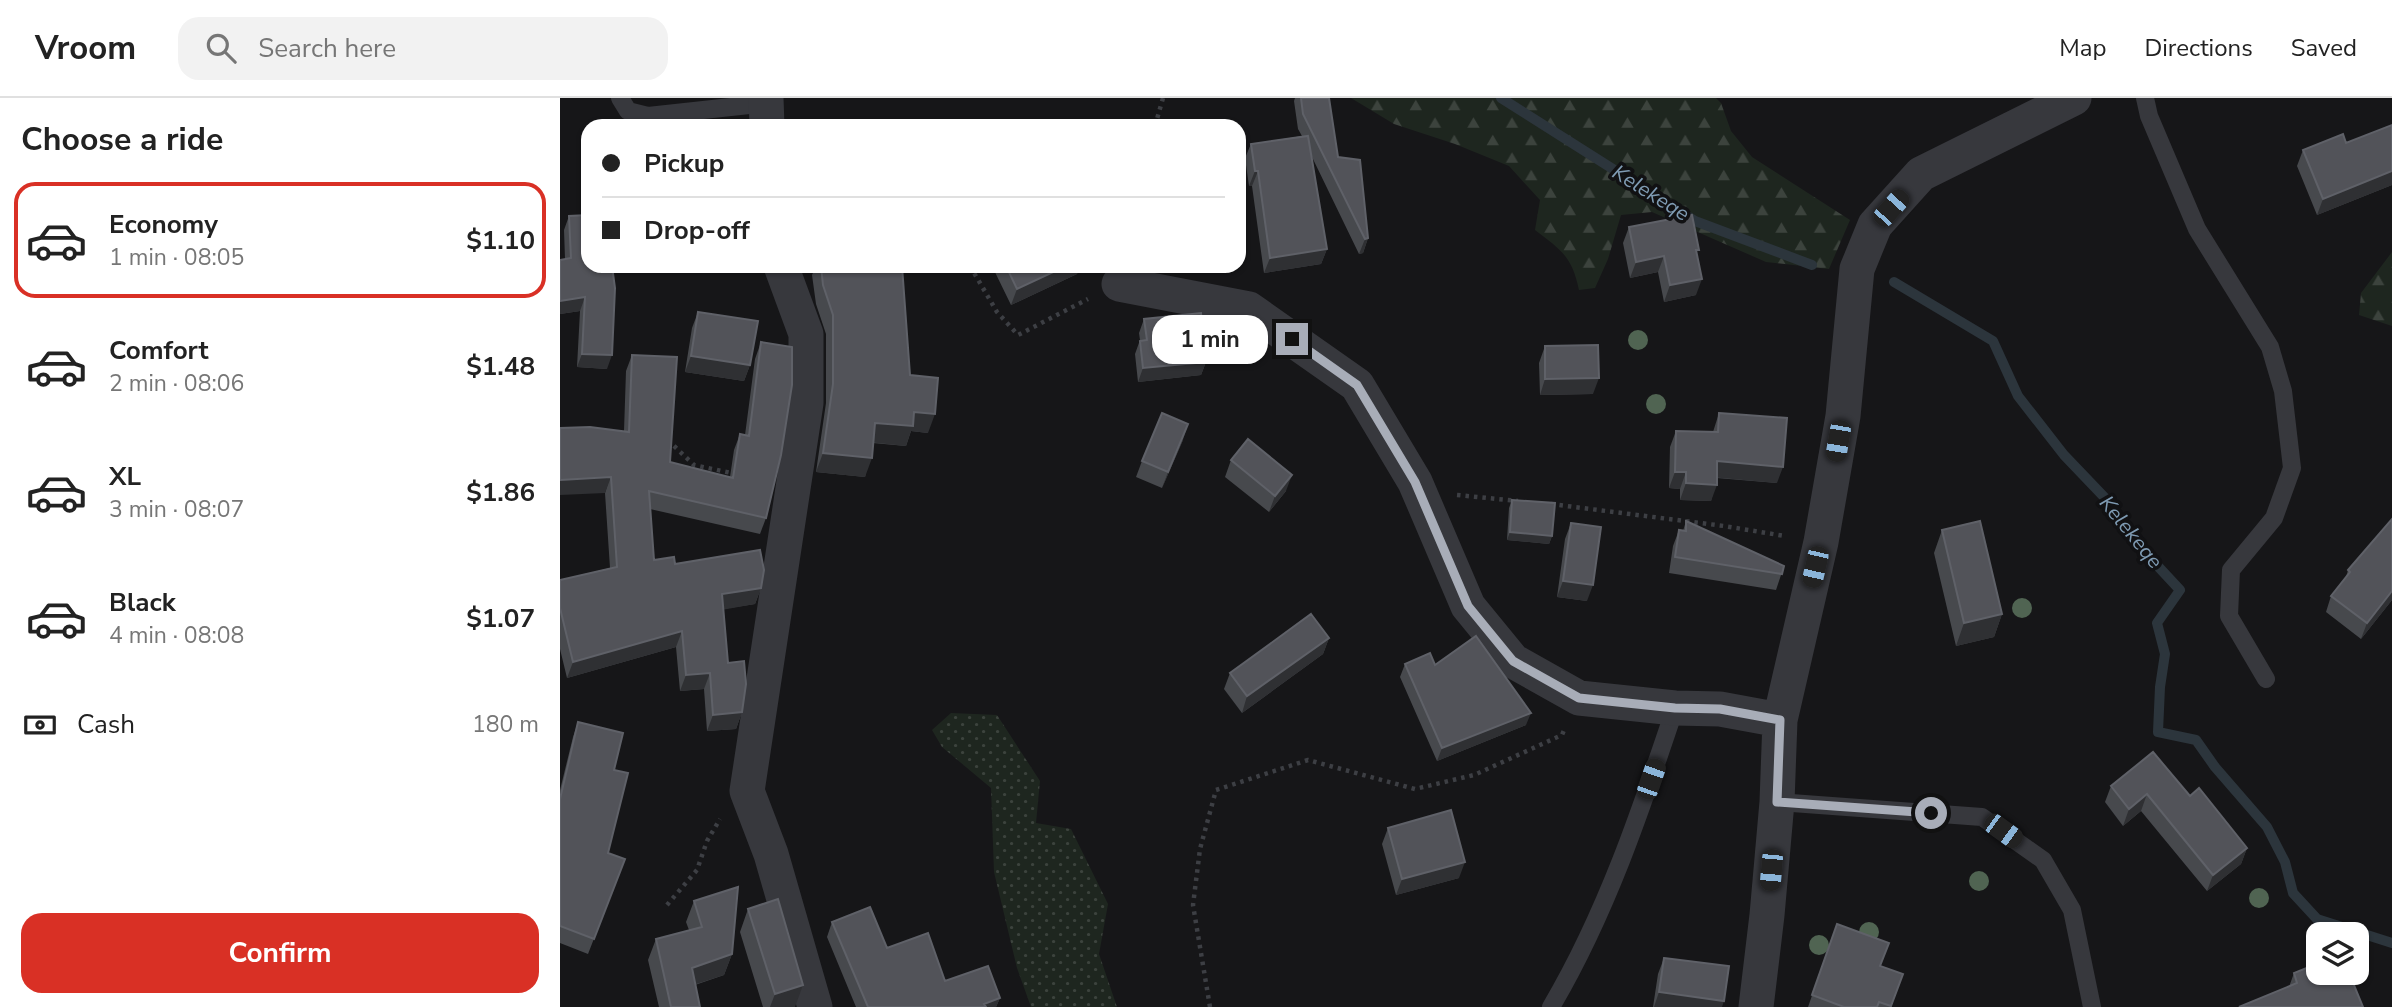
<!DOCTYPE html>
<meta charset="utf-8">
<style>
body{margin:0;font-family:"Nunito Sans",sans-serif;background:#f2f2f2;color:#222;height:100vh;display:flex;flex-direction:column;font-size:26px;white-space:nowrap}
*{box-sizing:border-box;margin:0}
p{font-size:23px;color:#767676}
.icon{flex:none;width:38px;height:38px;fill:none;stroke:currentColor;stroke-width:2;stroke-linecap:round;stroke-linejoin:round}
.map{position:relative;flex:1;overflow:hidden}
.details{display:flex;flex-direction:column;background:#fff;width:560px}
.details>*{flex:none}
.guide{position:absolute;left:21px;top:21px;width:665px;height:154px;border-radius:21px;box-shadow:0 2px 5px #0004;display:grid;align-content:center;height:154px;padding:0 21px;background:#fff}
.controls{position:absolute;left:1746px;top:824px;display:grid;gap:14px}
.controls a{display:grid;place-items:center;width:63px;height:63px;border-radius:14px;background:#fff;box-shadow:0 2px 5px #0004;font-size:35px}
.end{position:absolute;width:32px;height:32px;margin:-16px;border:9px solid #a8adb8;background:#111;box-shadow:0 0 0 4px #111}
.from{border-radius:50%}
.bubble{position:absolute;height:49px;border-radius:21px;background:#fff;box-shadow:0 2px 5px #0004;font-size:23px;font-weight:700;line-height:49px;text-align:center}
.car{position:absolute;width:21px;height:42px;margin:-21px -10px;border-radius:9px;box-shadow:0 0 5px 2px #0007;background:linear-gradient(#222 24%,#8ab4d8 0 40%,#222 0 76%,#8ab4d8 0 86%,#222 0)}
.guide b{display:flex;align-items:center;gap:24px;height:66px;font-size:26px}
.guide b+b{border-top:2px solid #e0e0e0}
.guide i{width:18px;height:18px;background:#222}
ul{padding:0;list-style:none}
li{display:flex;align-items:center;gap:21px;height:116px;margin:0 14px 10px;padding:0 7px;border:4px solid transparent;border-radius:21px}
li div{flex:1}
li b{display:block;font-size:26px}
li em{font-style:normal;font-weight:700}
li.active{border-color:#d93025}
li>.icon{width:63px;height:63px;stroke-width:1.5}
h2{padding:0 21px;font-size:32px;line-height:84px}
.pay{display:flex;align-items:center;gap:18px;height:77px;padding:0 21px;font-size:26px}
.pay p{margin-inline-start:auto}
.primary-button{display:flex;gap:14px;margin-top:auto;padding:14px 21px}
.primary-button a{flex:1;height:80px;border-radius:21px;background:#d93025;color:#fff;font-size:28px;font-weight:700;line-height:80px;text-align:center}
header{display:flex;align-items:center;gap:42px;box-sizing:border-box;height:98px;padding:0 35px;background:#fff;border-bottom:2px solid #e0e0e0}
header strong{font-size:33px}
nav{display:flex;gap:38px;margin-inline-start:auto;font-size:24px}
.search{width:490px;height:63px;background:#f2f2f2;display:flex;align-items:center;gap:18px;box-sizing:border-box;padding:0 24px;border-radius:21px;color:#767676;font-size:26px}
main{display:flex;flex:1;min-height:0}
.map>svg:first-child{display:block}
</style>
<header>
<strong>Vroom</strong>
<div class="search"><svg class="icon" aria-label="search" viewBox="0 0 24 24"><circle cx="10" cy="10" r="6"/><path d="M15 15l6 6"/></svg>Search here</div>
<nav><a>Map</a><a>Directions</a><a>Saved</a></nav>
</header>
<main>
<section class="details">
<h2>Choose a ride</h2>
<ul>
<li class="active"><svg class="icon" aria-label="car" viewBox="0 0 24 24"><path d="M5 17H2v-5l4-1 3-4h7l3 4 3 1v5h-3M9 17h6M6 11h13"/><circle cx="7" cy="17" r="2"/><circle cx="17" cy="17" r="2"/></svg><div><b>Economy</b><p>1 min · 08:05</p></div><em>$1.10</em></li>
<li><svg class="icon" aria-label="car" viewBox="0 0 24 24"><path d="M5 17H2v-5l4-1 3-4h7l3 4 3 1v5h-3M9 17h6M6 11h13"/><circle cx="7" cy="17" r="2"/><circle cx="17" cy="17" r="2"/></svg><div><b>Comfort</b><p>2 min · 08:06</p></div><em>$1.48</em></li>
<li><svg class="icon" aria-label="car" viewBox="0 0 24 24"><path d="M5 17H2v-5l4-1 3-4h7l3 4 3 1v5h-3M9 17h6M6 11h13"/><circle cx="7" cy="17" r="2"/><circle cx="17" cy="17" r="2"/></svg><div><b>XL</b><p>3 min · 08:07</p></div><em>$1.86</em></li>
<li><svg class="icon" aria-label="car" viewBox="0 0 24 24"><path d="M5 17H2v-5l4-1 3-4h7l3 4 3 1v5h-3M9 17h6M6 11h13"/><circle cx="7" cy="17" r="2"/><circle cx="17" cy="17" r="2"/></svg><div><b>Black</b><p>4 min · 08:08</p></div><em>$1.07</em></li>
</ul>
<div class="pay"><svg class="icon" aria-label="cash" viewBox="0 0 24 24"><path d="M3 7h18v10H3z"/><circle cx="12" cy="12" r="2"/></svg>Cash<p>180 m</p></div>
<div class="primary-button"><a>Confirm</a></div>
</section>
<div class="map">
<svg width="1832" height="909" viewBox="0 0 1832 909">
<defs>
<pattern id="green-dots" width="8" height="8" patternUnits="userSpaceOnUse" patternTransform="scale(1.75)"><rect width="8" height="8" fill="#1e261f"/><path d="M2 2h.1M6 6h.1" fill="none" stroke="#3c433d" stroke-width="1.8" stroke-linecap="round"/></pattern>
<pattern id="forest-firs" width="22" height="20" patternUnits="userSpaceOnUse" patternTransform="scale(1.75)"><rect width="22" height="20" fill="#1e261f"/><path d="M5 1l3.5 6h-7zM16 11l3.5 6h-7z" fill="#3c433d"/></pattern>
</defs>
<rect width="100%" height="100%" fill="#161618"/>
<path fill="url(#green-dots)" d="M391,615l46,2 43,66 -4,42 35,6 37,75 -9,50 18,53h-86l-14,-39 -23,-96 -3,-84 -49,-41 -10,-17z"/>
<path fill="url(#forest-firs)" d="M791,0h365l5,5 10,28 21,26 98,63 -21,49 -63,-7 -114,-50 -31,3 -13,44 -13,29 -16,2c-7,-34 -18,-40 -44,-60l5,-30 -31,-34 -54,-22 -61,-20z
M1832,154v74l-33,-11 2,-22z"/>
<g fill="none" stroke-linecap="round" stroke-linejoin="round">
<path stroke="#2c353c" stroke-width="10" d="M941,0l194,123 117,44
M1334,184l99,59 25,55 46,59 43,45 20,33 53,57 -23,33 8,31 -5,33 -2,45 38,8 19,27 52,60 18,35 8,31 24,26 75,24"/>
<path stroke="#3d3f44" stroke-width="4.5" stroke-dasharray="3.5 5" stroke-linecap="butt" d="M595,28l8,-28
M410,168l27,46 21,23 70,-36
M106,346l7,1 21,20 42,9
M897,397l61,6
M991,406l173,22 61,10
M107,807l30,-35 10,-29 13,-22
M650,909l-17,-102 7,-56 16,-59 92,-30 107,29 59,-14 88,-40 3,-7"/>
<path stroke="#37383d" stroke-width="18" d="M60,0l8,13 20,5 119,-13
M1585,0l4,18 48,113 73,118 13,44 9,77 -18,50 -43,52 -2,46 37,63
M1217,704l205,15 61,43 29,50 20,97
M991,909c55,-93 90,-197 124,-299"/>
<path stroke="#37383d" stroke-width="35" d="M206,0l1,28
M221,168l25,68v69l-59,388 24,63 44,153
M559,186l130,25 108,76 58,97 53,124 45,55 66,37 96,10 45,1 60,11
M1196,909l11,-92 10,-113 3,-82 41,-178 22,-126 14,-147 18,-44 46,-51 153,-76"/>
</g>
<g fill="#506452">
<circle cx="1078" cy="242" r="10"/>
<circle cx="1096" cy="306" r="10"/>
<circle cx="1462" cy="510" r="10"/>
<circle cx="1419" cy="783" r="10"/>
<circle cx="1699" cy="800" r="10"/>
<circle cx="1309" cy="834" r="10"/>
<circle cx="1259" cy="847" r="10"/>
</g>
<path fill="#47494d" d="M735,0h34l9,59 30,81 -5,15 -4,1 -47,-97 15,92 -6,15 -57,9 -12,-87h-3l-4,-28 6,-14 51,-8 -4,-7 -4,-28z
M1832,27v60l-75,30 -20,-49 6,-16 43,-7z
M9,118l38,153 -30,-2 3,-56 -20,3v-54l5,-1 -1,-29z
M1069,129l68,27 -1,41 -32,7 -6,-30 -28,6 -7,-35z
M256,168h86l8,109 18,58 -17,-2 -5,15 -33,-3 -8,34 -49,-5 10,-69v-69l-10,-30 -4,-29z
M432,168h88l-3,8 -66,31z
M138,214l52,53 -6,16 -59,-9 7,-44z
M584,221l62,43 -5,13 -63,7 -3,-28 5,-14 -1,-7z
M201,244l5,176 -6,16 -110,-25 4,51 21,4 86,24 -6,16 -32,5 5,54 14,49 -6,17 -29,2 -3,-42 -24,2 -4,-44 -109,31 -7,-29v-69l50,-12 -5,-75 19,-62 2,-60 6,-16 38,107 60,15 4,-27 6,-16 5,1 10,-76z
M985,248l48,48 -53,1 -1,-32z
M1159,315l58,70 -60,-5 -6,23 -31,-1v-11l-11,-1 1,-41 6,-16 37,1z
M623,342l-21,48 -26,-11 6,-16z
M671,362l55,31 -17,21 -44,-35z
M952,402l40,36 -3,8 -42,-4 2,-32z
M1832,421v81l-31,39 -35,-27 5,-16 15,-19 2,-7z
M1126,423l98,45 -8,24 -107,-17 4,-27 6,-16 4,1z
M1011,425l16,78 -30,-4 8,-58z
M1382,432l60,84 -8,23 -38,9 -22,-93z
M769,540l-6,16 -81,59 -18,-24 6,-16z
M845,566l30,1 91,60 -89,36 -37,-84z
M18,624l36,48 -6,83 17,6 -37,95 -28,-11v-153l13,-53z
M1551,688l79,10 57,52 -6,16 -34,27 -66,-80 -18,15 -18,-24z
M828,730l71,50 -63,17 -14,-51z
M134,803l38,53 -8,21 -29,10 5,22h-41l-11,-47 8,-21 33,-9 -3,-8z
M188,811l47,98h-32l-23,-75z
M272,824l55,26 58,33 55,17 -4,9h-140l-29,-70z
M1277,826l43,42 23,8 -12,33h-83z
M1104,860l58,49h-69l5,-33z
M1734,875l69,34 -74,-20z"/>
<path fill="#2f3033" d="M695,73h3l-6,15h-3z
M1832,73v14l-75,30 6,-16z
M808,140l-5,15 -4,1 6,-15z
M767,151l-6,15 -57,9 6,-15z
M1104,158l-6,16 -28,6 6,-16z
M506,168h14l-3,8 -66,31 6,-16z
M1142,181l-6,16 -32,7 6,-17z
M25,199l-5,14 -20,3v-13z
M22,256l30,1 -5,14 -30,-2z
M131,258l59,9 -6,16 -59,-9z
M646,264l-5,13 -63,7 5,-14z
M1039,280l-6,16 -53,1 5,-16z
M354,314l21,2 -7,19 -17,-2 -5,15 -38,-4 7,-19z
M628,326l-5,16 -21,48 6,-16z
M263,355l49,5 -7,19 -49,-5z
M1157,363l66,6 -6,16 -66,-6z
M1115,374h11l-6,17 -11,-1z
M732,377l-6,16 -17,21 6,-16z
M51,379l-6,16 -45,2v-15z
M1126,385l31,2 -6,16 -31,-1z
M950,434l42,4 -3,8 -42,-4z
M1003,483l30,4 -6,16 -30,-4z
M201,490l-6,16 -39,7 6,-17z
M1832,493v9l-31,39 6,-16z
M1442,516l-8,23 -38,9 8,-23z
M122,533l-6,16 -109,31 6,-16z
M769,540l-6,16 -81,59 5,-17z
M150,575l-6,16 -24,2 6,-16z
M182,614l-6,17 -29,2 6,-16z
M971,615l-5,12 -89,36 5,-13z
M1587,696l-6,17 -18,15 6,-17z
M1687,750l-6,16 -34,27 6,-16z
M905,764l-6,16 -63,17 6,-16z
M172,856l-8,21 -40,13 8,-20z
M243,887l-8,22h-25l5,-13z
M1099,894l65,9 -2,6h-68z
M440,900l-4,9h-13l1,-3z"/>
<path fill="#525359" stroke="#5f6168" stroke-width="2" d="M741,0h28l9,59 22,3 8,78 -3,1 -62,-125z
M177,24l1,4h-28l-1,-2z
M1832,27v46l-69,28 -20,-49 40,-16 3,9z
M748,38l19,113 -57,9 -12,-87h-3l-4,-27z
M28,117v51h24l3,22 -3,67 -30,-1 3,-57 -25,4v-41l11,-2 -2,-42z
M1132,117l7,35h-3l6,29 -32,6 -6,-29 -28,6 -7,-35z
M261,168h81l8,109 28,3 -3,36 -21,-2 -1,14 -38,-3 -3,35 -49,-5 10,-69v-69l-10,-30z
M446,168h60l-49,23z
M138,214l60,9 -8,44 -59,-9z
M641,215l5,49 -63,6 -3,-27 7,-1 -3,-21z
M201,244l31,5v38l-11,70 -15,63 -117,-27 5,69 20,-3 1,7 85,-14 4,20 -3,18 -39,6 6,69 16,-2 2,23 -4,28 -29,3 -3,-42 -24,2 -4,-44 -109,31 -13,-54v-28l57,-13 -6,-90 -51,3v-52l30,-1 39,5 3,-77 45,2 -7,105 63,16 7,-44 9,2z
M1038,247l1,33 -54,1v-33z
M602,315l26,11 -20,48 -26,-11z
M1159,315l68,5 -4,49 -66,-6v24l-31,-2v-11h-11l1,-41 42,1z
M688,341l44,36 -17,21 -44,-36z
M952,402l43,3 -3,33 -42,-4z
M1832,421v72l-25,32 -36,-27 19,-24 -2,-2z
M1126,423l98,45 -2,8 -107,-17 4,-27 7,1z
M1420,423l22,93 -38,9 -22,-93z
M1011,425l30,4 -8,58 -30,-4z
M751,516l18,24 -82,58 -17,-23z
M916,538l55,77 -89,35 -37,-84 25,-11 5,12z
M18,624l45,11 -9,37 14,3 -20,80 17,6 -31,80 -34,-13v-127z
M1593,654l37,44 9,-8 48,60 -34,27 -66,-81 -18,15 -18,-23z
M891,712l14,52 -63,17 -14,-51z
M178,789l-6,67 -40,14 8,39h-29l-15,-68 46,-12 -8,-26z
M218,801l25,86 -28,9 -27,-85z
M310,809l17,41 41,-15 17,48 43,-15 12,32 -16,6 2,3h-118l-36,-85z
M1277,826l52,19 -9,23 23,8 -12,32 -12,-4 -2,5h-33l-32,-12z
M1104,860l65,8 -5,35 -65,-9z
M1759,865v10h30l14,34h-124l58,-24 -3,-10z"/>
<g fill="none" stroke-linecap="round" stroke-linejoin="round">
<path stroke="#a8adb8" stroke-width="9" d="M732,241l65,46 58,97 53,124 45,55 66,37 96,10 45,1 60,11 -3,82 154,11"/>
</g>
<g text-anchor="middle" dominant-baseline="central" stroke-width="7" stroke-linejoin="round" paint-order="stroke">
<g font-size="21" font-style="italic" fill="#7f9bb3" stroke="#111113">
<text transform="translate(1091 95) rotate(32)">Kelekeqe</text>
<text transform="translate(1571 434) rotate(51)">Kelekeqe</text>
</g>
</g>
</svg>
<div class="controls">
<a><svg class="icon" aria-label="layers" viewBox="0 0 24 24"><path d="M12 4l9 5-9 5-9-5zM3 14l9 5 9-5"/></svg></a>
</div>
<i class="end from" style="left:1371px;top:715px"></i>
<i class="end" style="left:732px;top:241px"></i>
<div class="bubble" style="left:592px;top:217px;width:116px">1 min</div>
<i class="car" style="left:1331px;top:110px;rotate:42deg"></i>
<i class="car" style="left:1278px;top:343px;rotate:190deg"></i>
<i class="car" style="left:1255px;top:469px;rotate:193deg"></i>
<i class="car" style="left:1091px;top:681px;rotate:19deg"></i>
<i class="car" style="left:1443px;top:733px;rotate:126deg"></i>
<i class="car" style="left:1211px;top:772px;rotate:185deg"></i>
<div class="guide">
<b><i class="from"></i>Pickup</b>
<b><i></i>Drop-off</b>
</div>
</div>
</main>
